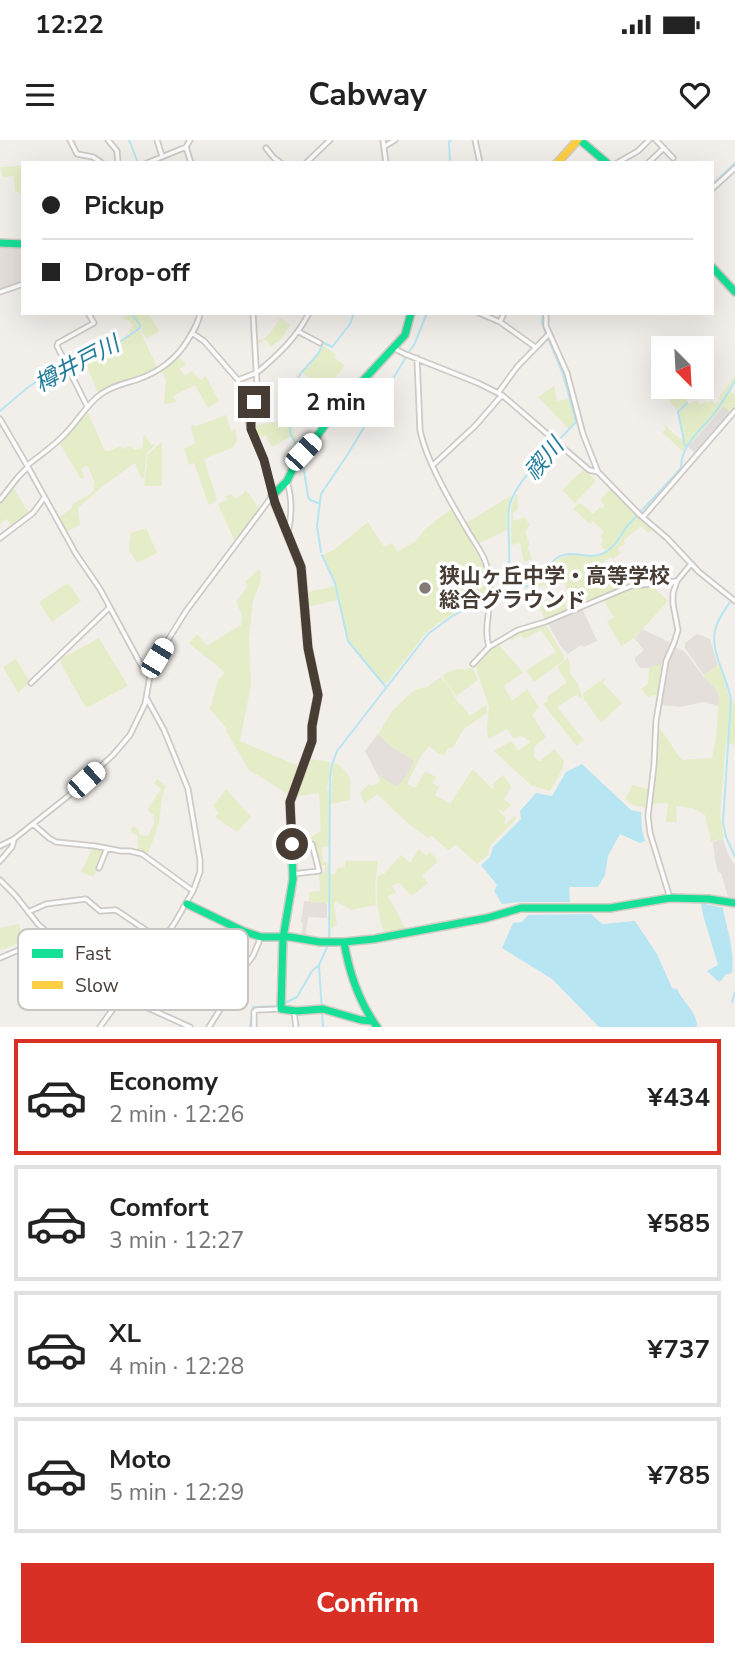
<!DOCTYPE html>
<meta charset="utf-8">
<style>
body{margin:0;font-family:"Nunito Sans","Noto Sans JP",sans-serif;background:#f6f6f6;color:#222;height:100vh;display:flex;flex-direction:column;font-size:26px;white-space:nowrap}
*{box-sizing:border-box;margin:0}
p{font-size:23px;color:#767676}
.icon{flex:none;width:38px;height:38px;fill:none;stroke:currentColor;stroke-width:2;stroke-linecap:round;stroke-linejoin:round}
.map{position:relative;height:887px;overflow:hidden}
.drawer{display:flex;flex-direction:column;background:#fff;flex:1}
.drawer>*{flex:none}
.guide{position:absolute;left:21px;top:21px;width:693px;height:154px;border-radius:0px;box-shadow:0 7px 28px #0002;display:grid;align-content:center;height:154px;padding:0 21px;background:#fff}
.needle{width:46px;rotate:156deg}
.buttons{position:absolute;left:651px;top:196px;display:grid;gap:14px}
.buttons a{display:grid;place-items:center;width:63px;height:63px;border-radius:0px;background:#fff;box-shadow:0 7px 28px #0002;font-size:35px}
.end{position:absolute;width:32px;height:32px;margin:-16px;border:9px solid #483d35;background:#fff;box-shadow:0 0 0 4px #fff}
.from{border-radius:50%}
.bubble{position:absolute;height:49px;border-radius:0px;background:#fff;box-shadow:0 7px 28px #0002;font-size:23px;font-weight:700;line-height:49px;text-align:center}
.car{position:absolute;width:21px;height:42px;margin:-21px -10px;border-radius:9px;box-shadow:0 0 5px 2px #0007;background:linear-gradient(#fff 24%,#345 0 40%,#fff 0 76%,#345 0 86%,#fff 0)}
.guide b{display:flex;align-items:center;gap:24px;height:66px;font-size:26px}
.guide b+b{border-top:2px solid #e0e0e0}
.guide i{width:18px;height:18px;background:#222}
ul{padding:12px 0 0;list-style:none}
li{display:flex;align-items:center;gap:21px;height:116px;margin:0 14px 10px;padding:0 7px;border:4px solid #e0e0e0;border-radius:0px}
li div{flex:1}
li b{display:block;font-size:26px}
li em{font-style:normal;font-weight:700}
li.active{border-color:#d93025}
li>.icon{width:63px;height:63px;stroke-width:1.5}
.cta{display:flex;gap:14px;margin-top:auto;padding:14px 21px}
.cta a{flex:1;height:80px;border-radius:0px;background:#d93025;color:#fff;font-size:28px;font-weight:700;line-height:80px;text-align:center}
.status{display:flex;justify-content:space-between;align-items:center;height:49px;padding:0 35px;background:#fff;direction:ltr}
.status svg{height:19px;fill:currentColor}
header{display:flex;justify-content:space-between;align-items:center;height:91px;padding:0 21px;background:#fff;font-size:32px;font-weight:700}
.map>svg:first-child{display:block}
</style>
<div class="status"><b>12:22</b><svg viewBox="0 0 49 12"><path d="M0 12V9h3v3zM5 12V6h3v6zM10 12V3h3v9zM15 12V0h3v12zM26 1h20v11H26zM47 4h2v5h-2z"/></svg></div>
<header><svg class="icon" aria-label="menu" viewBox="0 0 24 24"><path d="M4 6h16M4 12h16M4 18h16"/></svg>Cabway<svg class="icon" aria-label="heart" viewBox="0 0 24 24"><path d="M12 20l-8-8c-3-5 5-10 8-4 3-6 11-1 8 4z"/></svg></header>
<div class="map">
<svg width="735" height="887" viewBox="0 0 735 887">
<rect width="100%" height="100%" fill="#f2eeea"/>
<path fill="#e5dfdb" d="M0,106l23,1v36l-23,9z
M582,468l15,33 -13,6 -3,-2 -13,9 -8,-9 -12,-21v-2z
M642,489l29,14 -9,21 -13,4h-9l-5,-7v-3l9,-8 -9,-11z
M697,494l13,5 8,26 -14,10 -19,-27v-5z
M675,507l10,5 18,24 13,13 3,8v9l-16,-4 -23,5 -19,-2 7,-45z
M378,594l15,14 22,12 -6,13 -12,15 -20,-14 -12,-23z
M723,699l5,15 7,11v36l-6,-1 -8,-27 -3,-1 -3,-13 -2,-17z
M304,761l23,2v15l-19,-1 -2,15 2,5 -7,-1 2,-13 -2,-1z"/>
<path fill="#e5edc8" d="M23,26v29l-8,-4 -1,-15 -11,1 -3,-10z
M129,173l8,8 -5,-8h16l11,18 -12,8 -6,-9 2,-3 -3,-3 1,2 -2,3 18,38c-17,13 -40,15 -58,27l-16,-34 24,-8 23,-17 -1,-4 4,-5 -4,-6h-4l-1,-3z
M280,178l11,7 -6,7 1,1 -9,10 -1,-1 -5,5 -6,-8 -8,6 -1,-7 6,2 7,-5z
M323,206l13,8 -2,3 11,9 -21,24 -22,-18z
M179,217l7,7 -6,5 5,7 7,-5 8,9 6,-4 13,25 -11,7 -13,-23 -22,11 3,6 -12,2 2,-24 -4,-9 1,-3z
M663,232v15h20l-2,3 8,14 8,-4 3,5 6,-4 2,2 4,-3 3,4 5,-3 -2,-3 17,-22v5l-15,23 10,-13 5,4v13l-5,4 -6,-6 -36,41 -1,-1 -4,6 -21,-20 4,-3 -2,-3 1,-1 10,10 10,6 -6,-29 -8,-9 -13,-24z
M554,246l3,15 12,-3 6,23 -6,8 -31,-32z
M288,251l20,21 -8,13 -7,-2 1,11 9,16 -2,2 -10,-16 -19,11 -5,-9v-3l-12,4 -3,-13 38,-7 -3,-26z
M84,271h3l18,40h4l12,-5v3l9,-3 5,4 8,-3v-9l2,-3 6,10 3,-1 1,1 -8,8 -3,24 -2,2 -7,-16 -32,23 -25,22 2,17 -14,7 -8,-14 14,-10v-3c7,-6 16,-8 22,-15l-1,-6 2,-2 -8,-17 -6,4 3,8 -3,2 -22,-37z
M226,275l5,16 4,-2 2,12 -5,7 -28,11 13,41 -8,5 -15,-42 -6,2v-6l-4,-10 12,-6 -5,-14 1,-4 5,1z
M162,302v44h-18l4,-32z
M584,329l11,11v2l-20,21 -13,-13z
M12,345l17,29 -17,12 -5,-7 -7,5v-22z
M611,348l26,27 -8,9 9,-8 15,12 -5,5 -7,-7 -17,14 1,4 -6,3 -1,3 3,3 -8,6 -3,-2 -13,10 16,21 19,-8 2,1 6,-5 3,3 8,-5 6,7 -29,5 -57,23c-7,-5 -5,-13 -4,-20l-8,-15 1,6 -9,6 5,11 6,-2 5,15 -22,10 -7,-16 13,-6 -6,-13 -9,3 -1,-4 18,-21 2,3 -1,-3c18,-19 40,3 59,-17l-7,5 -6,-6 3,-3 -2,-7 3,-3 -11,-11 -3,3 -17,-15 4,-5h5l11,10 7,-7 2,2 3,-3 -5,-6z
M246,350l14,20 -25,32 -17,-38 9,-4 -1,-4 5,-2 4,5 8,-5z
M516,354l2,1 -1,4 1,10 -5,4v8l12,-4 5,9 -2,1v2l-3,2 4,12 -1,5 4,11 -8,3 -4,-19 -9,2v-37z
M512,355l-5,19v16l-30,14 -11,-19v-2z
M451,369l3,1 28,52 5,32 -50,30 -11,9 -41,52 -37,-44 -12,-58 -13,-28 12,-6 33,-27 16,25 8,-4 6,9 19,-12 8,-11z
M146,388l11,25 -20,10 -8,-13 2,-17z
M259,429l2,2 -1,12 -7,17 -4,40 2,45 -11,56 60,26 -9,29 -42,-26 -23,-39 1,-2 -17,-20 8,-29 7,-7c-11,-11 -24,-19 -36,-30l8,-9 8,10 3,1 33,-20 1,-9 -6,-14 12,-16 -3,-4z
M68,443l13,18 -29,21 -13,-20z
M335,446l3,14 -32,7 -2,-14z
M652,446l16,15 -32,35 -1,3h-2l-12,7 -14,-24 7,-5 -11,-18 25,-10z
M543,484l3,1 18,31v4l-30,22 -8,-12 30,-18 -15,-22 -17,9 -3,-4 -9,5 -3,-3 9,-6z
M99,498l29,48 -42,22 -25,-44 1,-6z
M498,504l25,28 -19,14 8,15 15,-12 12,18 -7,8 14,22 -12,10v10l4,4h2l14,-12 10,12 -2,9 -12,21 -18,-5 -38,-35 18,-10 6,10 12,-9 -6,-5 -5,-1 -5,3 -7,-10 -19,10 -1,-12 2,-20 -14,-42 12,-15z
M568,518l2,6v9l8,11 5,15 -7,-4 -19,12 27,33 -7,6 -34,-42 5,-3 -1,-4 20,-15 -10,-15z
M16,519l14,23 -12,11 -15,-26z
M662,524l-3,31h-6l-4,3 -8,-9 7,-5 1,-16z
M719,524l11,36 5,3v42l-9,-2 -6,70 4,25 -13,4 -6,-27 -13,-7 -16,-2 1,16h-11l2,-19 -17,1 7,-76c10,8 15,22 24,32l30,-2 4,-20 3,-42 -3,-7 -13,-13z
M473,528l5,12 -22,16 -13,-18v-3c10,-8 19,-4 30,-7z
M441,537l6,7 12,20h2l9,12 16,-11 1,8 -23,16 -12,20 -3,-2 -5,8 -5,-1 -10,-8 -7,8 -15,30 8,4 9,-15 2,-1 10,5 -4,6 7,4 -4,8 15,9 22,-34h2l18,19 2,-1v-5l9,-8 7,9 1,3 -7,12 7,6 -8,7 -4,-3 -1,1 8,8 -2,5 1,2 9,-9 2,3 -26,27 -2,9 -11,9 -21,-19 -8,5 -17,-15 -3,3 -19,-14 -32,-30 -12,10 -5,-11 9,-9 3,2 8,-4 -3,-8 20,13 12,-14 5,-13 -21,-12 -15,-14 14,-23 19,-18 6,-4 10,-2z
M606,537l-3,6 19,20 -21,20 -17,-24 -1,-6z
M308,619l23,3 -4,28h2v56l-7,1 1,14 6,2 -1,40 -19,-1v-10l11,-1 -1,-18 6,-1v-7l-6,1 -4,-21 -22,-3v-5l19,-1 9,-5 -2,-38 -26,4z
M334,623l4,1c2,3 5,5 8,8 8,7 2,19 4,28l-19,4 1,-29z
M157,639l9,7c-7,16 -4,21 -7,36 -3,11 -8,23 -12,34l-10,-5 2,-7 -2,-1 1,-7 -6,-3 -1,-3 2,-4 6,4v5l9,1 6,-13v-8l-7,-5 14,-21 -7,-6z
M633,645l15,4 -1,19 -14,-3 -8,-6z
M226,649l25,28 -14,15 -22,-15 4,-4 -6,-7z
M93,707l10,2 1,2 -5,16 -6,10 -12,-5z
M419,709l7,7 4,-4 8,9 -16,15 6,7 -16,13 -13,-13 -7,2 4,8 -8,3 19,35 -22,4c-7,-20 -10,-39 -7,-59l7,-3 16,-18 9,8z
M345,721h33l-3,24 1,20 -25,5 -15,-9 -2,3 3,21 -6,4v10h-1v-65h5l3,-6 7,-1z
M19,784l4,18 -23,8v-22z"/>
<path fill="#e1ddda" d="M724,266l6,6 -35,41 -7,-6z"/>
<path fill="#b8e5f2" d="M582,624l49,46 10,2 1,18 3,11 -5,2 -20,-9 -12,22 -3,19 -7,12h-29l1,15h-49l-19,2 -8,-13 3,-6 -16,-20 9,-8 3,-10 28,-28 -1,-8 16,-18 16,3 14,-24z
M701,763l22,5c4,22 12,43 9,65l-7,2 -3,5 -3,2 -12,-11 11,-6 -15,-50z
M591,774l11,10 33,-3 22,33 15,34 5,1c6,13 20,23 20,38h-98l-47,-48 -50,-31 11,-25 9,-1 6,-7z"/>
<g fill="none" stroke-linecap="round" stroke-linejoin="round">
<path stroke="#b8e5f2" stroke-width="2" d="M129,0l9,23
M311,21l1,2
M450,23l-1,-21 2,-2
M712,45l23,-22
M543,173l-1,10 4,11
M324,203l8,4 18,-23 4,-11
M408,213l6,-8 13,-32
M0,271l27,-23 15,-10 23,-12 40,-14 35,-24v-3l-9,-12
M685,306l-7,-34 9,-9
M300,312l-10,-19 -3,-40 14,-20 17,-19 4,-8
M302,318l6,38 2,4 8,3
M321,412l-4,-26 4,-32 27,-40 58,-97
M322,415l13,28 13,58 37,45
M504,444c10,-17 2,-55 5,-76 5,-28 48,-65 67,-86l-13,-48 -15,-36
M493,453l11,-8c23,2 27,6 42,-14 3,-4 6,-10 11,-13 14,-10 33,3 47,-5 12,-6 17,-20 25,-29 18,-19 35,-37 52,-56 0,-25 22,-39 36,-58 6,-9 12,-19 18,-29
M730,462c-6,9 -13,18 -15,29 -5,20 13,48 16,69l-8,122 3,15 9,20
M329,799l1,-162 2,-12 5,-14 91,-117 23,-17 36,-20
M319,826l4,61
M732,862l3,-10
M250,887l3,-20 26,-1 18,-9 15,-26 7,-6 9,-20"/>
<defs>
<path id="street" d="M70,0l7,14 16,3 9,6
M108,0l9,11 1,12
M157,0l5,16
M190,0l-4,7 5,16
M383,0l3,23
M475,0l5,23
M656,0l17,18
M385,6l10,-6
M266,8l8,10 7,5
M147,23l39,-16
M306,23l24,-23
M617,23l21,-12 11,-11
M648,23l16,-15
M712,49l23,-21
M0,152l23,-8
M479,173l21,9 35,25
M546,173v13l21,47 16,61 15,38
M500,182l4,-9
M299,192l21,11
M192,193l12,8 34,39
M393,208l12,6 73,29 24,12 87,75 9,2 42,43 27,23 32,34 36,29
M417,218l3,72c6,30 30,71 46,98 6,11 15,22 19,33 4,11 6,26 5,38 -1,16 -6,32 -1,48
M256,231h3c20,-17 38,-34 50,-58
M498,253l19,-26 32,-33
M87,266l-30,-60 1,-3 36,-20 -6,-10
M0,279l28,48 48,87 24,35 40,74 10,12
M250,282l7,-38 -4,-71
M28,325c12,-10 26,-19 37,-31 13,-13 21,-29 36,-40 11,-8 22,-10 35,-14 24,-8 41,-21 53,-42 5,-8 10,-16 11,-25
M433,325l42,-39 27,-31
M287,341c5,17 5,35 1,52
M0,360l18,-23 10,-10
M643,377l92,-106
M0,398l33,-25 11,-15
M473,524l16,-17 29,-17 27,-8 86,-36 46,-5
M31,543l78,-75
M33,684l16,14 7,4 39,4 26,5h9l12,3 51,37
M292,704h20l7,27 -26,3
M0,706l14,-7 53,-42 46,-42 17,-20 15,-31 6,-34 17,-30 18,-29 87,-116 -9,-36 -10,-21 -8,-23 -8,-32v-3l18,-7
M0,721l12,-14 2,-7
M99,728l8,-20
M0,740l15,15 23,29 31,28 29,9 33,22
M670,758l-20,-65 -2,-17 6,-51 2,-44 10,-60 8,-18 4,-13 -5,-26v-11l4,-12 14,-17
M28,772l18,-8 40,-5 14,12 16,-1 46,31
M0,818l26,-11 20,-15
M124,854l24,14 42,19
M294,872l2,15
M100,887l74,-103 19,-33 7,-19v-12l-12,-71 -24,-59 -17,-31
M209,887l14,-22 14,-28 16,-21 8,-19
M254,887v-15l2,-2 25,-1"/>
<path id="fast" d="M580,0l27,23
M0,103l23,1
M712,127l23,25
M273,355l14,-14 11,-23 15,-16 21,-30 71,-77 6,-22
M272,356l29,71 7,81 10,47 -6,31v15l-22,61 3,77 -10,59 -2,71 15,2 27,-2 38,11 11,1
M187,764l56,27 18,6h29l30,5h24l30,-3 113,-21 34,-10h89l60,-10 39,1 26,4
M344,802c5,30 15,60 33,85"/>
<path id="slow" d="M557,23l21,-23"/>
</defs>
<use href="#street" stroke="#cecac6" stroke-width="7"/>
<use href="#fast" stroke="#d3cbc2" stroke-width="10"/>
<use href="#slow" stroke="#d3cbc2" stroke-width="10"/>
<use href="#street" stroke="#fdfcfc" stroke-width="3.5"/>
<use href="#fast" stroke="#16e098" stroke-width="7"/>
<use href="#slow" stroke="#ffcf43" stroke-width="7"/>
</g>
<g fill="none" stroke-linecap="round" stroke-linejoin="round">
<path stroke="#483d35" stroke-width="9" d="M254,262l-3,15v12l13,31 11,43 26,64 7,81 10,47 -6,31v15l-22,61 2,42"/>
</g>
<circle fill="#847b74" stroke="#fff" stroke-width="2.5" cx="425" cy="448" r="7"/>
<g text-anchor="middle" dominant-baseline="central" stroke-width="7" stroke-linejoin="round" paint-order="stroke">
<g font-size="21" font-weight="bold" fill="#483d35" stroke="#fff" text-anchor="start">
<text x="439" y="436">狭山ヶ丘中学・高等学校<tspan x="439" dy="24">総合グラウンド</tspan></text>
</g>
<g font-size="23" font-style="italic" fill="#237c9a" stroke="#fff">
<text transform="translate(77 224) rotate(-28)">樽井戸川</text>
<text transform="translate(544 319) rotate(-50)">禊川</text>
</g>
</g>
<rect x="18" y="789" width="230" height="81" rx="10" fill="#fff" stroke="#c8c5c2" stroke-width="2"/>
<rect x="32" y="809" width="31" height="9" fill="#16e098"/>
<rect x="32" y="841" width="31" height="8" fill="#ffcf43"/>
<g font-size="19" fill="#483d35">
<text x="75" y="820">Fast</text>
<text x="75" y="852">Slow</text>
</g>
</svg>
<div class="buttons">
<a><svg class="needle" viewBox="-14 -14 28 28"><path d="M0-13l5 13h-10z" fill="#e53935"/><path d="M0 13l5-13h-10z" fill="#767676"/></svg></a>
</div>
<i class="end from" style="left:292px;top:704px"></i>
<i class="end" style="left:254px;top:262px"></i>
<div class="bubble" style="left:278px;top:238px;width:116px">2 min</div>
<i class="car" style="left:303px;top:312px;rotate:43deg"></i>
<i class="car" style="left:157px;top:518px;rotate:31deg"></i>
<i class="car" style="left:86px;top:640px;rotate:48deg"></i>
<div class="guide">
<b><i class="from"></i>Pickup</b>
<b><i></i>Drop-off</b>
</div>
</div>
<section class="drawer">
<ul>
<li class="active"><svg class="icon" aria-label="car" viewBox="0 0 24 24"><path d="M5 17H2v-5l4-1 3-4h7l3 4 3 1v5h-3M9 17h6M6 11h13"/><circle cx="7" cy="17" r="2"/><circle cx="17" cy="17" r="2"/></svg><div><b>Economy</b><p>2 min · 12:26</p></div><em>¥434</em></li>
<li><svg class="icon" aria-label="car" viewBox="0 0 24 24"><path d="M5 17H2v-5l4-1 3-4h7l3 4 3 1v5h-3M9 17h6M6 11h13"/><circle cx="7" cy="17" r="2"/><circle cx="17" cy="17" r="2"/></svg><div><b>Comfort</b><p>3 min · 12:27</p></div><em>¥585</em></li>
<li><svg class="icon" aria-label="car" viewBox="0 0 24 24"><path d="M5 17H2v-5l4-1 3-4h7l3 4 3 1v5h-3M9 17h6M6 11h13"/><circle cx="7" cy="17" r="2"/><circle cx="17" cy="17" r="2"/></svg><div><b>XL</b><p>4 min · 12:28</p></div><em>¥737</em></li>
<li><svg class="icon" aria-label="car" viewBox="0 0 24 24"><path d="M5 17H2v-5l4-1 3-4h7l3 4 3 1v5h-3M9 17h6M6 11h13"/><circle cx="7" cy="17" r="2"/><circle cx="17" cy="17" r="2"/></svg><div><b>Moto</b><p>5 min · 12:29</p></div><em>¥785</em></li>
</ul>
<div class="cta"><a>Confirm</a></div>
</section>
